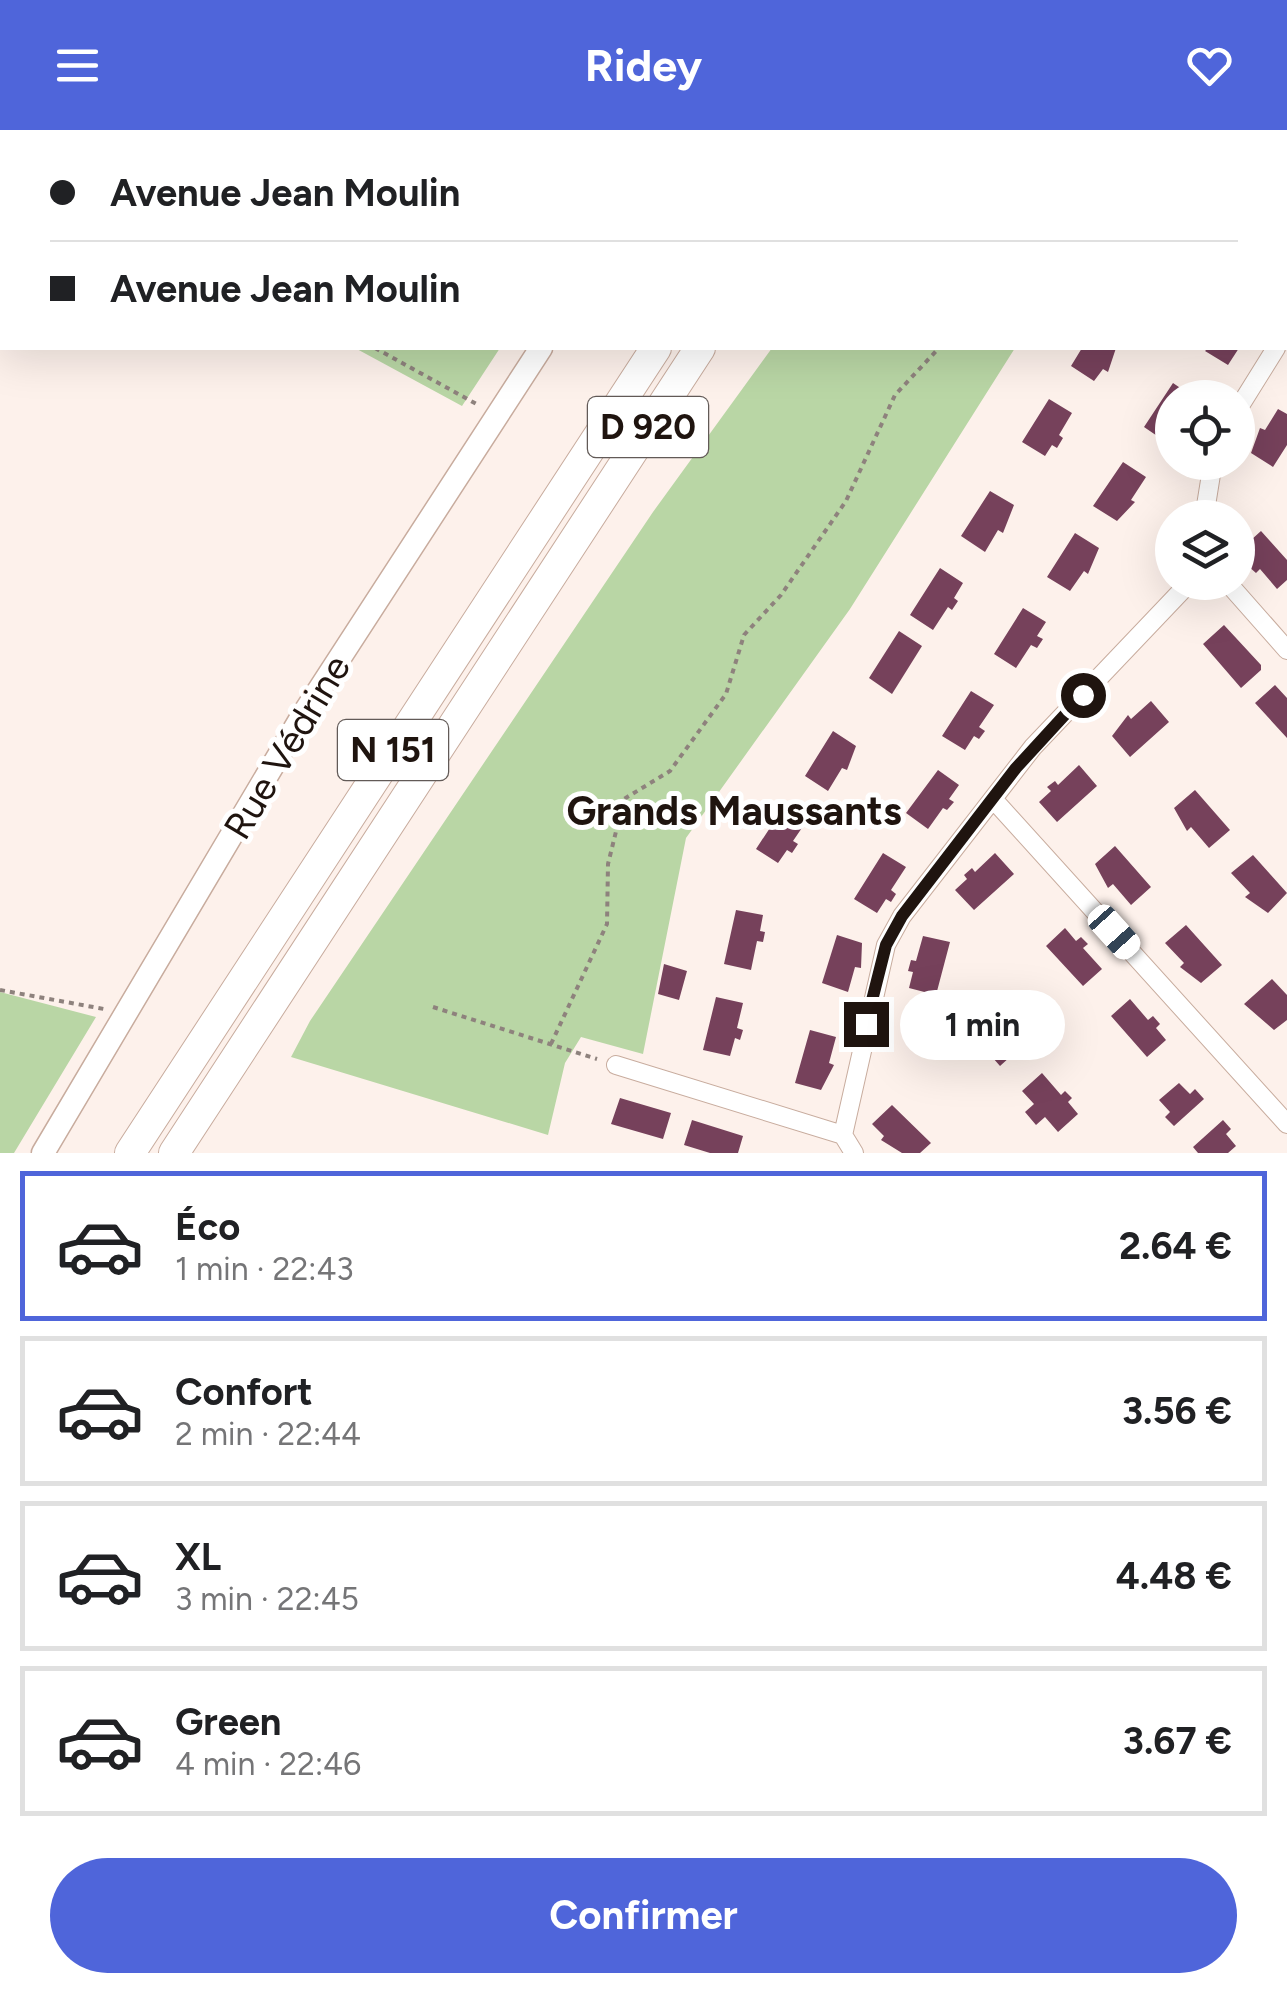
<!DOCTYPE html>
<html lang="fr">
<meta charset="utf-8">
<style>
body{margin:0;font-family:Figtree,sans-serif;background:#f2f2f2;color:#202124;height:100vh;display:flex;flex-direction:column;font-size:38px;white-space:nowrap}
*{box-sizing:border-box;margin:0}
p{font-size:32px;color:#757577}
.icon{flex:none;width:55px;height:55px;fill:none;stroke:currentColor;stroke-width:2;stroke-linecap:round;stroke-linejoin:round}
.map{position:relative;height:1023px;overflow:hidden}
.sheet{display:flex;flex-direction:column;background:#fff;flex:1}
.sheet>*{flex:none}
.banner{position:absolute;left:0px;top:0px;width:1288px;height:220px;box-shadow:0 10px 40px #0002;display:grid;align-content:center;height:220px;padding:0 50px;background:#fff}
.tools{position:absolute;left:1155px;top:250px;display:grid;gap:20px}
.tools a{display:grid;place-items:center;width:100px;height:100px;border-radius:50%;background:#fff;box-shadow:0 10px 40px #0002;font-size:50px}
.end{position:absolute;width:45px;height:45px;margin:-22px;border:12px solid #1f140f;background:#fff;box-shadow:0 0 0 5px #fff}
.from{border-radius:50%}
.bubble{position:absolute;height:70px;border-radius:35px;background:#fff;box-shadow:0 10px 40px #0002;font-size:32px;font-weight:700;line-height:70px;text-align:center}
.car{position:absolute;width:30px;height:60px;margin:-30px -15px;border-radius:12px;box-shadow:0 0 8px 2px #0007;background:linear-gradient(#fff 24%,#345 0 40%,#fff 0 76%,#345 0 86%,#fff 0)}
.banner b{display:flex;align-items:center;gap:35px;height:95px;font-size:38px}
.banner b+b{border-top:2px solid #e0e0e0}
.banner i{width:25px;height:25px;background:#202124}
ul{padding:18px 0 0;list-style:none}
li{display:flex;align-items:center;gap:30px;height:150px;margin:0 20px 15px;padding:0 30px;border:5px solid #e0e0e0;border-radius:0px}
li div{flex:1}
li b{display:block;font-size:38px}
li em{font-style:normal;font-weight:700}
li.selected{border-color:#4f65da}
li>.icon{width:90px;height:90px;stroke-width:1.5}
.button{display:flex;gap:20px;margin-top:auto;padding:20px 50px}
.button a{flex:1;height:115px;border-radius:60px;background:#4f65da;color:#fff;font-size:40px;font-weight:700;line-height:115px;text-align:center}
header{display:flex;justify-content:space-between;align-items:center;height:130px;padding:0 50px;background:#4f65da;color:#fff;font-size:45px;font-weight:700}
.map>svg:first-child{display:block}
</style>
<header><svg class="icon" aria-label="menu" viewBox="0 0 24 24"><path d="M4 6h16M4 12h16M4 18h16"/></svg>Ridey<svg class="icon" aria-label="heart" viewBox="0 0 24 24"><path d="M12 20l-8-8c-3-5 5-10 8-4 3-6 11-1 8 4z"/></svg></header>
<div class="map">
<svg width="1287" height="1023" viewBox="0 0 1287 1023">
<rect width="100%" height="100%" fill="#fdf1eb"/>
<path fill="#b9d6a5" d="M0,0h652l-650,2v22z
M355,218h145l-38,58z
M772,218h243l-165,261 -164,229 -43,216 -62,-17 -16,26 -17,72 -257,-78 19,-36 343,-509z
M0,862l96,25 -82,136h-14z"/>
<path fill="#76415b" d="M1082,218h34l-8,24 -5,-3 -9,12 -23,-15z
M1208,218h31l-11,17 -23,-14z
M1173,253l22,15h-23v34l-6,10 -22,-15z
M1049,269l23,14 -13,22 4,3 -6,10 -5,-3 -7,11 -23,-14z
M1278,279l9,5v31l-14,22 -22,-14 9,-25 5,2z
M1123,332l23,15 -15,23 4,2 -18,19 -24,-15z
M990,361l24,14 -11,28 -5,-3 -13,22 -24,-16z
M1261,401l26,29v20l-10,9 -17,-20 -4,4 -8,-7 5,-5 -12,-12z
M1075,403l24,15 -11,26 -4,-3 -14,20 -23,-14z
M940,438l23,15 -9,15 4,3 -6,9 -4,-3 -15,23 -23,-15z
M1023,478l23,14 -9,14 6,3 -6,9 -6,-3 -15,23 -22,-14z
M1224,495l37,40v5l-20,18 -38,-44z
M899,501l23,15 -30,48 -23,-16z
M1275,555l12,13v40l-32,-35z
M971,561l23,14 -15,22 6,4 -6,8 -5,-3 -9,14 -23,-14z
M1151,571l18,21 -39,35 -18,-21 16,-21 3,4z
M833,601l23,15 -9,24 -5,-2 -14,23 -23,-15z
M1079,635l18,21 -40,36 -18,-20 12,-11 -4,-4 8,-6 3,4z
M938,640l21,15 -10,14 5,3 -7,8 -4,-2 -15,21 -22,-16z
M1195,660l35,40 -21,18 -18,-21 -4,4 -13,-23z
M785,675l23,14 -15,22 5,3 -6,9 -5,-3 -9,13 -22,-14z
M1115,716l36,41 -20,18 -18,-21 -5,4 -13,-24z
M883,723l23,14 -15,23 5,4 -5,8 -5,-3 -9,14 -23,-14z
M995,723l19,21 -40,36 -19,-20 12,-11 -3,-4 8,-7 3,4z
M1253,725l34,38 -19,20 -23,-16 5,-4 -19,-20z
M736,780l27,5 -3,16 5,1 -2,10 -6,-1 -6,29 -27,-6z
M1186,795l36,40 -21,18 -21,-16 4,-4 -19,-20z
M1065,798l11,13 5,-4 7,7 -5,4 19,21 -19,17 -37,-40z
M837,805l25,8 -1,25 -6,-1 -7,25 -26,-9z
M923,806l27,6 -14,53 -27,-7 4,-16 -5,-1 3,-11 5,1z
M664,834l23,7 -8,29 -21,-6z
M1272,849l15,16v25l-13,10 -30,-26z
M716,867l27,6 -6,25 6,2 -3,10 -5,-2 -5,18 -27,-6z
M1130,869l18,21 5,-4 7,8 -4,4 10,12 -19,17 -36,-41z
M984,877l11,12 4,-3 7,8 -3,4 17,20 -20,18 -36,-41z
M810,900l26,7 -7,26 5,2 -13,25 -26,-7z
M1042,943l19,22 4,-4 7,7 -4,4 10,12 -20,18 -13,-15 -9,8 -11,-13 9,-8 -12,-13z
M1179,953l11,11 5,-5 9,10 -30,27 -9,-9 5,-5 -11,-12z
M620,968l51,15 -8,26 -52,-15z
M892,975l39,38 -11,10h-18l-21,-13 3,-4 -12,-12z
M692,990l51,16 -5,17h-28l-26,-8z
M1223,990l8,9 -5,5 10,12 -8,7h-30l-5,-6z"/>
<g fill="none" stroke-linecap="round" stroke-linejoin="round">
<defs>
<path id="minor" d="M1285,203l2,-3
M1238,279l38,-61
M1204,388l9,-56
M1227,452l60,68
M993,669l294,325
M616,935l227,70
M854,1023l-11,-18 43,-190 16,-29 131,-169 157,-165"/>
<path id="tertiary" d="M669,2l1,-2
M43,1023l261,-440 237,-365"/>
<path id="trunk" d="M772,2l1,-2
M796,2l2,-2
M840,2l2,-2
M880,2l2,-2
M130,1023l526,-805
M174,1023l526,-805"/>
</defs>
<use href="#minor" stroke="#c8ac9e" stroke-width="20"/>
<use href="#tertiary" stroke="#c8ac9e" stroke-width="25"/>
<use href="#trunk" stroke="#c8ac9e" stroke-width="32"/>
<path stroke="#8e827d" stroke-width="4" stroke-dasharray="5 5" stroke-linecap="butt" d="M609,0l1,2
M1103,2l2,-2
M0,10l2,2
M375,218l105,58
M0,860l104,19
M433,877l164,52
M551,914l56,-120 1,-60 16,-65 46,-28 56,-77 18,-59 37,-40 65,-94 49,-106 44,-47"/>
<use href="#minor" stroke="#fff" stroke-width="18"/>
<use href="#tertiary" stroke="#fff" stroke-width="22"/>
<use href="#trunk" stroke="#fff" stroke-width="30"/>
</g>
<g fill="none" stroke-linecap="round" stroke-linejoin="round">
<path stroke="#1f140f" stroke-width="12" d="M866,894l20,-79 16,-29 114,-148 67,-73"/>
</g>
<g text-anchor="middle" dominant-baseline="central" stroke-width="10" stroke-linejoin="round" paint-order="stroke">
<g fill="#fff" stroke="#625a57" stroke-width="2.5">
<rect x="588" y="267" width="120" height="60" rx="8"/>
<rect x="338" y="590" width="110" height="60" rx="8"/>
</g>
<g font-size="35" font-weight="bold" fill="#1f140f">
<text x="648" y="297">D 920</text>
<text x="393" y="620">N 151</text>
</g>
<g font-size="38" fill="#1f140f" stroke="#fff">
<text transform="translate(287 617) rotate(-59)">Rue Védrine</text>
</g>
<g font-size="40" font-weight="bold" fill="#1f140f" stroke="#fff">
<text x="734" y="681">Grands Maussants</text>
</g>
</g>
</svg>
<div class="tools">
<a><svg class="icon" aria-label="locate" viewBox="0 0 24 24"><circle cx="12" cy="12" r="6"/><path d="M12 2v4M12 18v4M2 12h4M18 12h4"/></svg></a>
<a><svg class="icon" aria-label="layers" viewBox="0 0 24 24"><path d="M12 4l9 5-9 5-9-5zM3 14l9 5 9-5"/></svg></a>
</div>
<i class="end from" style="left:1083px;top:565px"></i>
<i class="end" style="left:866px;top:894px"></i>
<div class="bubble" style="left:900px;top:860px;width:165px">1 min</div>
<i class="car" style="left:1114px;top:802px;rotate:138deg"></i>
<div class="banner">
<b><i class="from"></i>Avenue Jean Moulin</b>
<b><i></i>Avenue Jean Moulin</b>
</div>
</div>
<section class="sheet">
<ul>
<li class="selected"><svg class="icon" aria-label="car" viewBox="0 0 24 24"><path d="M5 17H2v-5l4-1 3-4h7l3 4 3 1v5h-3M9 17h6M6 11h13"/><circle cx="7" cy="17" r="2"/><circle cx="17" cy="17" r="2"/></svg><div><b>Éco</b><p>1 min · 22:43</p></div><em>2.64 €</em></li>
<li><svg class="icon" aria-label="car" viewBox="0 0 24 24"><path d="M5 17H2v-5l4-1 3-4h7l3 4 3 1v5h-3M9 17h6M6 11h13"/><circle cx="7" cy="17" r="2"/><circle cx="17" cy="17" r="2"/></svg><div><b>Confort</b><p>2 min · 22:44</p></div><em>3.56 €</em></li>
<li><svg class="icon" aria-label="car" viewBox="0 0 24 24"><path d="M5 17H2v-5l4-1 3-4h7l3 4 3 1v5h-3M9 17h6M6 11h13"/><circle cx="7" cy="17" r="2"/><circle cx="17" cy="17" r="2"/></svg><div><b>XL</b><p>3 min · 22:45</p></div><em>4.48 €</em></li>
<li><svg class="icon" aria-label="car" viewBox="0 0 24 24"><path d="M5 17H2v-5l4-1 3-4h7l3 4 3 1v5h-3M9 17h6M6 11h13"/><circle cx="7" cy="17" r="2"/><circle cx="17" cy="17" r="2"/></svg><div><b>Green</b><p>4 min · 22:46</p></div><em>3.67 €</em></li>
</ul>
<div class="button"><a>Confirmer</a></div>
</section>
